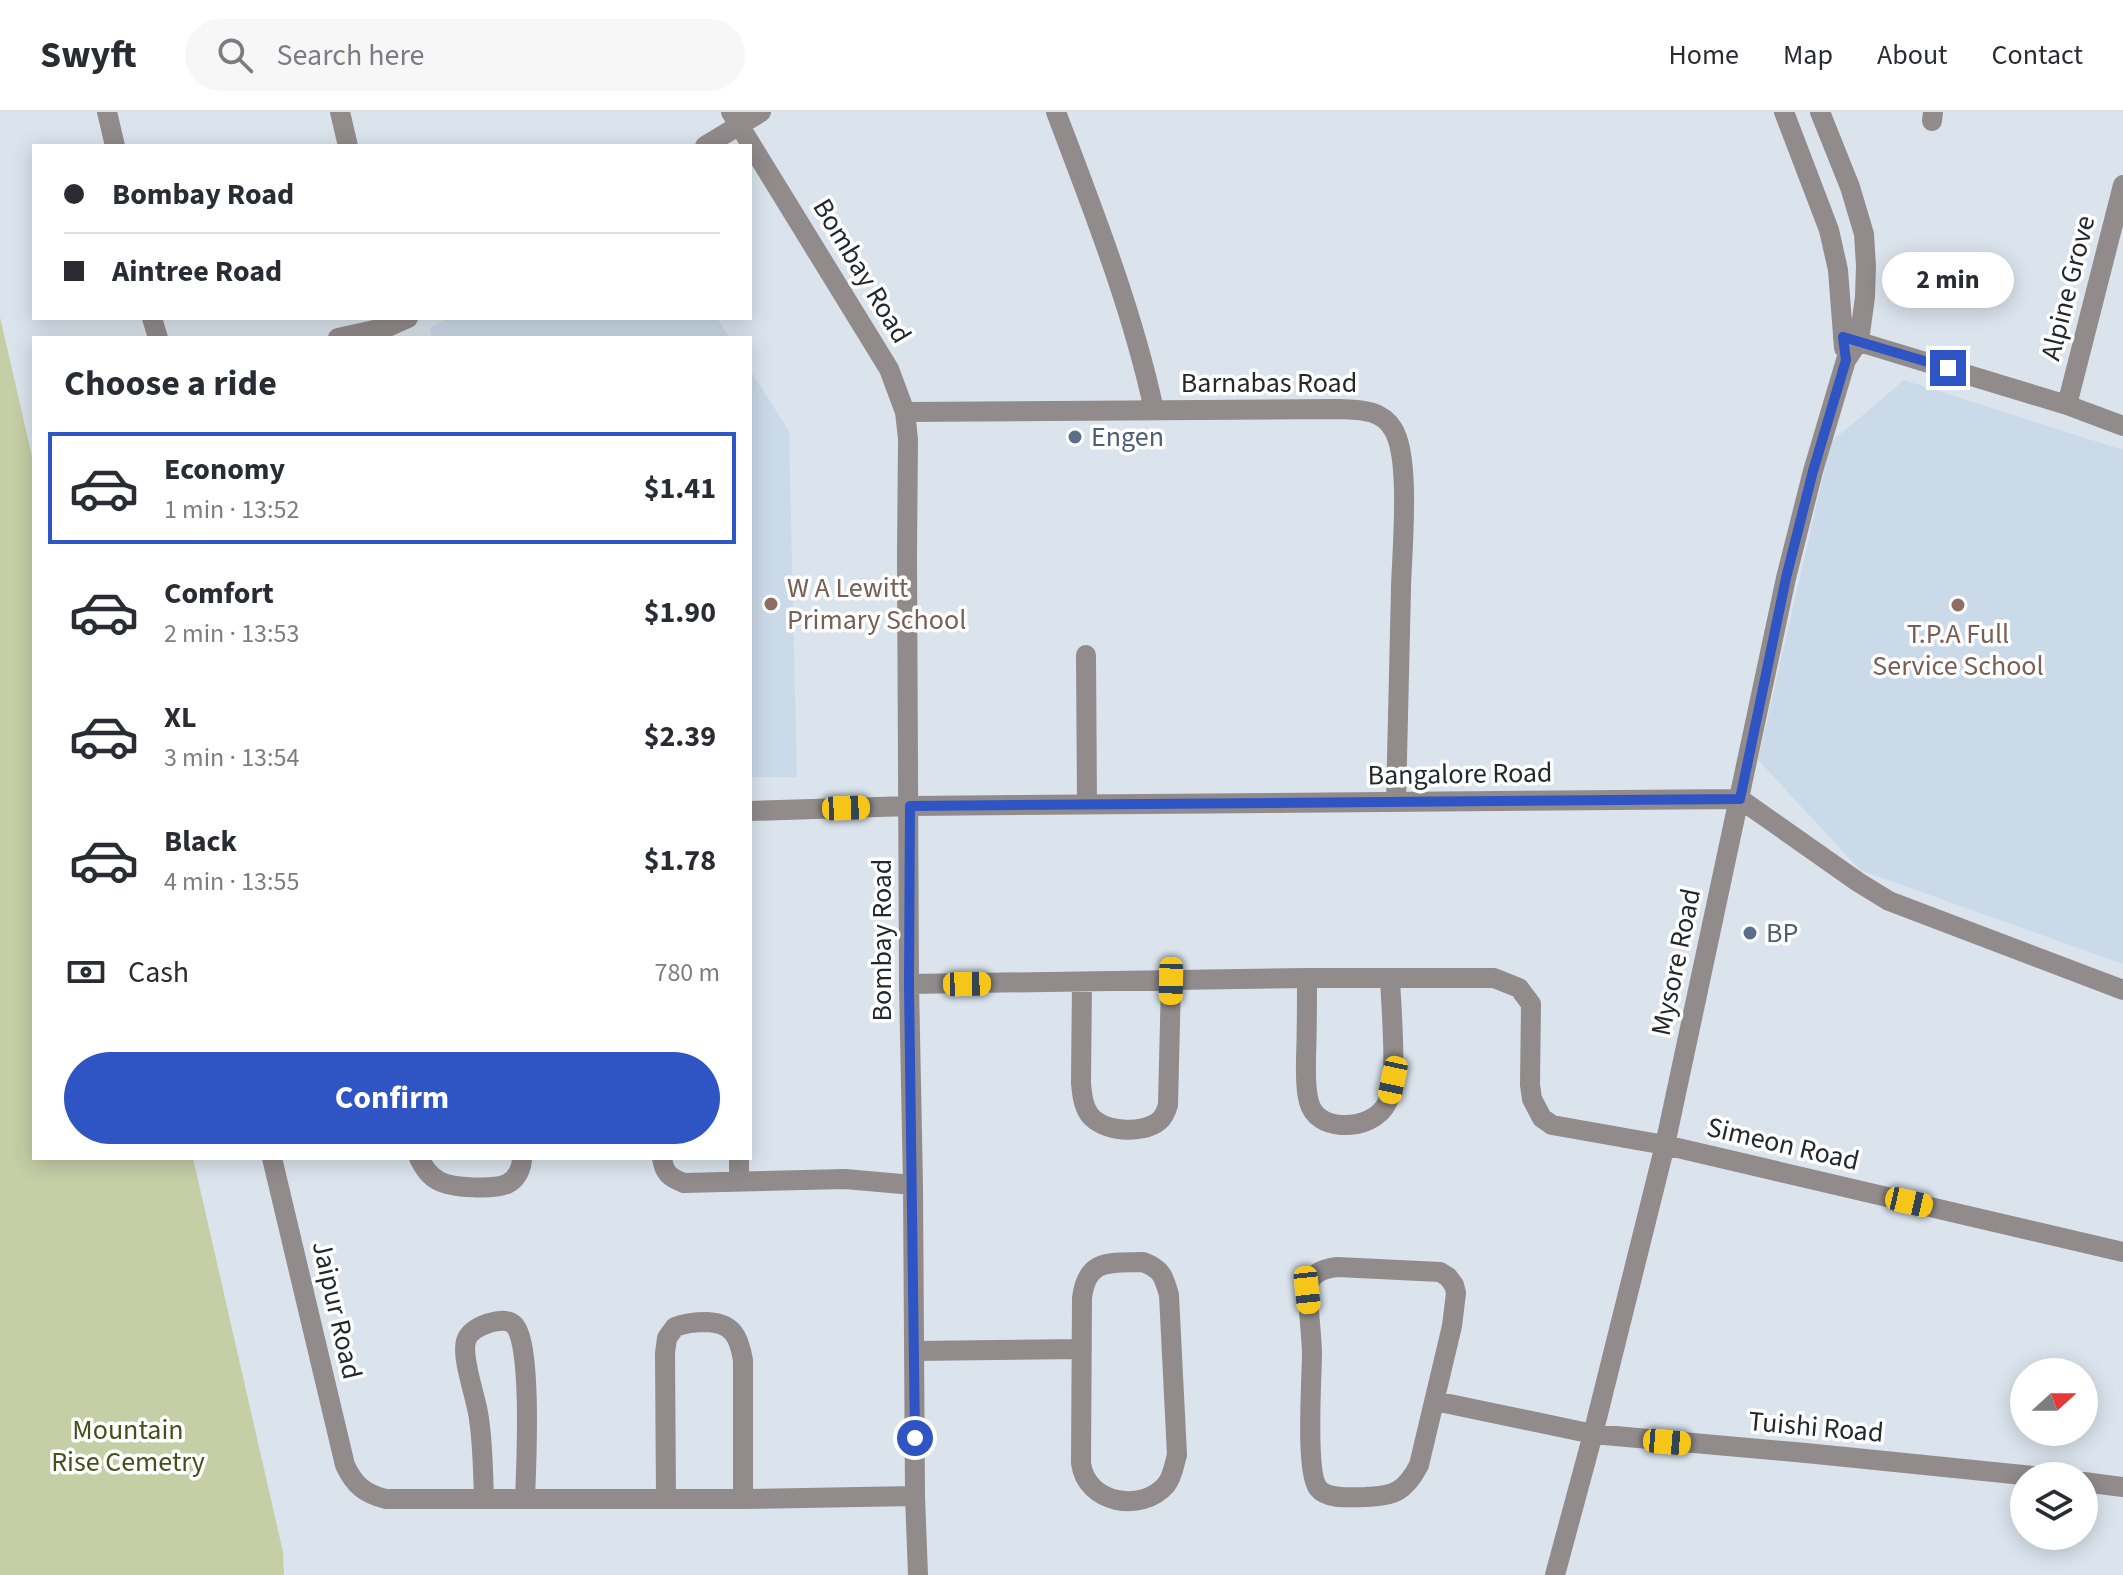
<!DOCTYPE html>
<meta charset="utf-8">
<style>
body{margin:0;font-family:"Source Sans 3",sans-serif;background:#f7f7f7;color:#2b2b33;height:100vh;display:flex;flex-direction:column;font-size:30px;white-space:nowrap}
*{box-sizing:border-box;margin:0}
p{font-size:26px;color:#7c7c81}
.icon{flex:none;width:44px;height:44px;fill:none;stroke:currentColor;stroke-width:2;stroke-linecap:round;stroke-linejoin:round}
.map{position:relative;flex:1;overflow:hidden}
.drawer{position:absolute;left:32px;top:224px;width:720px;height:824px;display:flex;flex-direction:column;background:#fff;border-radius:0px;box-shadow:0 4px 20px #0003}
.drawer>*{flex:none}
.hud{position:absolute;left:32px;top:32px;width:720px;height:176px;border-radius:0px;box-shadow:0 4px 20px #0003;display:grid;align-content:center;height:176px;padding:0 32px;background:#fff}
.needle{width:52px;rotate:69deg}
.fabs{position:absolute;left:2010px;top:1246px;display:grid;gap:16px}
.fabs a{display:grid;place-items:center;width:88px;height:88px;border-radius:50%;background:#fff;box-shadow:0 4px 20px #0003;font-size:40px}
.end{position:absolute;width:36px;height:36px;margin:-18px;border:10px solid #2f54c4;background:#fff;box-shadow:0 0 0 4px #fff}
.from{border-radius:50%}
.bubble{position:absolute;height:56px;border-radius:28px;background:#fff;box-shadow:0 4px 20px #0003;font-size:26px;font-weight:700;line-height:56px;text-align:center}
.car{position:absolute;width:24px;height:48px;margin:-24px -12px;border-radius:10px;box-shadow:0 0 6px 2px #0007;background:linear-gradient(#f5c518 24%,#345 0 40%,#f5c518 0 76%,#345 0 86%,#f5c518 0)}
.hud b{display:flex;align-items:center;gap:28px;height:76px;font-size:30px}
.hud b+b{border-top:2px solid #e1e1e2}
.hud i{width:20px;height:20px;background:#2b2b33}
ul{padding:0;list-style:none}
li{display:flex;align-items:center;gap:24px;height:112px;margin:0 16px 12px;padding:0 16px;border:4px solid transparent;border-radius:0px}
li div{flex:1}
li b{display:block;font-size:30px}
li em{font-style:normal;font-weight:700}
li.on{border-color:#2f54c4}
li>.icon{width:72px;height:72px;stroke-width:1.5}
h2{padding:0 32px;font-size:36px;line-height:96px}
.pay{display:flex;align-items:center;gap:20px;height:88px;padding:0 32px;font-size:30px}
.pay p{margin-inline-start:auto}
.primary-button{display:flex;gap:16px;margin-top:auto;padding:16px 32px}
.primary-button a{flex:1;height:92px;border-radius:48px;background:#2f54c4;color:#fff;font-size:32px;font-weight:700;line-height:92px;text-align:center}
header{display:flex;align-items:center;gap:48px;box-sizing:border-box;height:112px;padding:0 40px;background:#fff;border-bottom:2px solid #e1e1e2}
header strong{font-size:38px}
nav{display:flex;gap:44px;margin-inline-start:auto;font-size:28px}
.search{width:560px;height:72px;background:#f7f7f7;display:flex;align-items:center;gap:20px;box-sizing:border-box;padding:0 28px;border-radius:44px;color:#7c7c81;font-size:30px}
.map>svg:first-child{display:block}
</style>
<header>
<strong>Swyft</strong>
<div class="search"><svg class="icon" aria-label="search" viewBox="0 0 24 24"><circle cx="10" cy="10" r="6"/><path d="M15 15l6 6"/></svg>Search here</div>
<nav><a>Home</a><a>Map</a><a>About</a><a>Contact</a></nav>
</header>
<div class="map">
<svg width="2123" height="1463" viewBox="0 0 2123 1463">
<rect width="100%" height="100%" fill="#dbe4ed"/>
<path fill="#cbdae9" d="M448,206h269l13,20h-298l-2,-10z
M750,258l39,61 8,346h-47z
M1904,268l219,70v514l-263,-94 -102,-110 73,-318z"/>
<path fill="#c6cea6" d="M0,205l34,148v693h159l90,394 1,23h-284z"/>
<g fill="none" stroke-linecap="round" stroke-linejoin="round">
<path stroke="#918c8b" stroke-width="20" d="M107,0l8,34
M340,0l8,34
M731,0l158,257 16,43 3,27 -1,116 2,429 4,201 2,311 3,79
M1056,0c37,98 76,196 98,298
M1784,0l45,118 9,40 6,78
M1932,9l1,-9
M705,34l56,-34
M152,206l6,20
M1843,225l224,68 56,21
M338,226l50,-11 20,-9
M2067,293l56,-220
M905,300l434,-3c21,1 42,0 54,20 18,28 9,122 8,158 -1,72 -3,144 -5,215
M1086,543l1,150
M750,699l160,-5 830,-7 118,83 31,19 234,89
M1307,866c0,27 0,54 -1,81 0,14 -1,29 3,43 4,15 17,22 32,23 19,1 39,-6 47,-24 10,-21 3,-95 2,-123
M1082,870l-1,101c1,11 2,22 8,31 13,18 53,21 70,7 5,-4 7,-9 9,-16l3,-124
M909,872l398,-6h187l25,10 12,16 -1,81 2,14 10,19 10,7 113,20 458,107
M272,1046l73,307c9,20 20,29 41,34h357l172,-3
M419,1046c5,10 10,18 20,23 13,7 54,9 68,3 10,-5 15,-16 15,-26
M662,1046c2,15 8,20 22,25l161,-4 68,6
M739,1068v-22
M1143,1150c19,7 21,15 26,33l8,160c-3,10 -4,21 -11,30 -24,28 -80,19 -85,-22l1,-165c5,-40 28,-35 61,-36z
M1337,1155l103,5 8,5 6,8 2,8 -4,33 -33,139c-14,27 -25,31 -54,32 -14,0 -38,3 -47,-9 -13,-17 -6,-110 -6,-136 -1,-21 -3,-41 -5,-62 3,-16 14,-21 30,-23z
M914,1239l168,-2
M1435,1289l158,33 213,19 227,23
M2084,1370l39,5
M484,1387c-1,-26 -1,-53 -5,-80 -2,-20 -18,-60 -13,-78 3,-10 14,-15 23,-18 7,-2 18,-4 24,1 20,14 13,147 12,175
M666,1387l-1,-146 2,-15 8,-11c10,-4 21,-5 32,-5 26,1 32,15 36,38v139
M1555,1463l38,-141 72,-289 121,-567 27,-107 33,-111 13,-19 6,-44 1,-31 -2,-32 -14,-47 -30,-75"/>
</g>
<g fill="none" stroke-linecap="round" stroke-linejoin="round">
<path stroke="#2f54c4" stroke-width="10" d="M915,1326l-6,-454 1,-178 830,-7 46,-221 27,-107 33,-111 -3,-23 105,31"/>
</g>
<g fill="#5c6f8a" stroke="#fff" stroke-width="3">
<circle cx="1075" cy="325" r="8"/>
<circle cx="1750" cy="821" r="8"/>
</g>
<g fill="#8d6e63" stroke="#fff" stroke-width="3">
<circle cx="771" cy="492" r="8"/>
<circle cx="1958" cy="493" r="8"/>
</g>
<g text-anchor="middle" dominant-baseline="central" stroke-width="7" stroke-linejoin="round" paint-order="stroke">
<g font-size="28" fill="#24282b" stroke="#fff">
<text transform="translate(862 159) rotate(59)">Bombay Road</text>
<text transform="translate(2068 176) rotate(-76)">Alpine Grove</text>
<text x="1269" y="271">Barnabas Road</text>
<text transform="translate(1460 662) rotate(-1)">Bangalore Road</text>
<text transform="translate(882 828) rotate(-90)">Bombay Road</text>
<text transform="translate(1676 850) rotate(-78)">Mysore Road</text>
<text transform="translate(1783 1032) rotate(13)">Simeon Road</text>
<text transform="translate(337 1198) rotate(77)">Jaipur Road</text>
<text transform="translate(1816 1315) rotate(5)">Tuishi Road</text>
</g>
<g font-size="28" fill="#4e5e75" stroke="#fff" text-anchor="start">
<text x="1091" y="325">Engen</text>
<text x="1766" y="821">BP</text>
</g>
<g font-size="28" fill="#785e54" stroke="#fff" text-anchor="start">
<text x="787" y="476">W A Lewitt<tspan x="787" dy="32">Primary School</tspan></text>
<text x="1958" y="522" text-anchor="middle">T.P.A Full<tspan x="1958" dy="32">Service School</tspan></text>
</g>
<g font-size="28" fill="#474f1d" stroke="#fff">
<text x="128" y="1318">Mountain<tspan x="128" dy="32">Rise Cemetry</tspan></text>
</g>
</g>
</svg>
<div class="fabs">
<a><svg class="needle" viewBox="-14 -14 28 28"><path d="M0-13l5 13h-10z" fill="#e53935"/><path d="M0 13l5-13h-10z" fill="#7c7c81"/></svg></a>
<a><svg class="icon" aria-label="layers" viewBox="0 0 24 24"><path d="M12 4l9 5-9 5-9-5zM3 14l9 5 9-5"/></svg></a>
</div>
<i class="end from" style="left:915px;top:1326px"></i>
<i class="end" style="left:1948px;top:256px"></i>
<div class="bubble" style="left:1882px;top:140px;width:132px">2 min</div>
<i class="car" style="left:846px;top:696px;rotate:88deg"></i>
<i class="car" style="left:1171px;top:869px;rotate:181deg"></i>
<i class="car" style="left:967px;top:872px;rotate:89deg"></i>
<i class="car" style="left:1393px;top:968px;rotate:192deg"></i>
<i class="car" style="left:1909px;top:1090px;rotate:103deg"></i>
<i class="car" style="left:1307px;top:1178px;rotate:174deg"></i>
<i class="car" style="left:1667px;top:1330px;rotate:95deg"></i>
<div class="hud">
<b><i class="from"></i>Bombay Road</b>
<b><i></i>Aintree Road</b>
</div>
<section class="drawer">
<h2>Choose a ride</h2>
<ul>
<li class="on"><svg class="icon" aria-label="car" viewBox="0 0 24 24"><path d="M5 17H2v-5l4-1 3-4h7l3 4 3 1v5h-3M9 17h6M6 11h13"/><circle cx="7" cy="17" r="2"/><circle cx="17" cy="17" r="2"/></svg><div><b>Economy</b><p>1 min · 13:52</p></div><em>$1.41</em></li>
<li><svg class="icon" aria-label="car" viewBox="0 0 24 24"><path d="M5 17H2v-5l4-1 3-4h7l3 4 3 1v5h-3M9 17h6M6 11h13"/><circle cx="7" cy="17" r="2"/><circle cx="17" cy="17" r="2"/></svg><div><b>Comfort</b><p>2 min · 13:53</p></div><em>$1.90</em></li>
<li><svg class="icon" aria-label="car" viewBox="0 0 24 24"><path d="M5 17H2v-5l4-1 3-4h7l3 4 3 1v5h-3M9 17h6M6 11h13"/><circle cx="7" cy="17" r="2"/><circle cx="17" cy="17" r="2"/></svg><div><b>XL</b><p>3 min · 13:54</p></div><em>$2.39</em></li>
<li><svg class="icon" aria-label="car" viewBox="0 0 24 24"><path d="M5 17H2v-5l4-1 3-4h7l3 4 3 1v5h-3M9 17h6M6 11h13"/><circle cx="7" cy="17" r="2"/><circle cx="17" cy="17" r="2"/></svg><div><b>Black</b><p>4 min · 13:55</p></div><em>$1.78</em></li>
</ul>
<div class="pay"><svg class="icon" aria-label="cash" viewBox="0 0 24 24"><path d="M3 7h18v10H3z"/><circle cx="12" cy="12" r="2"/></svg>Cash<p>780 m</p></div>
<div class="primary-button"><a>Confirm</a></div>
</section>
</div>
